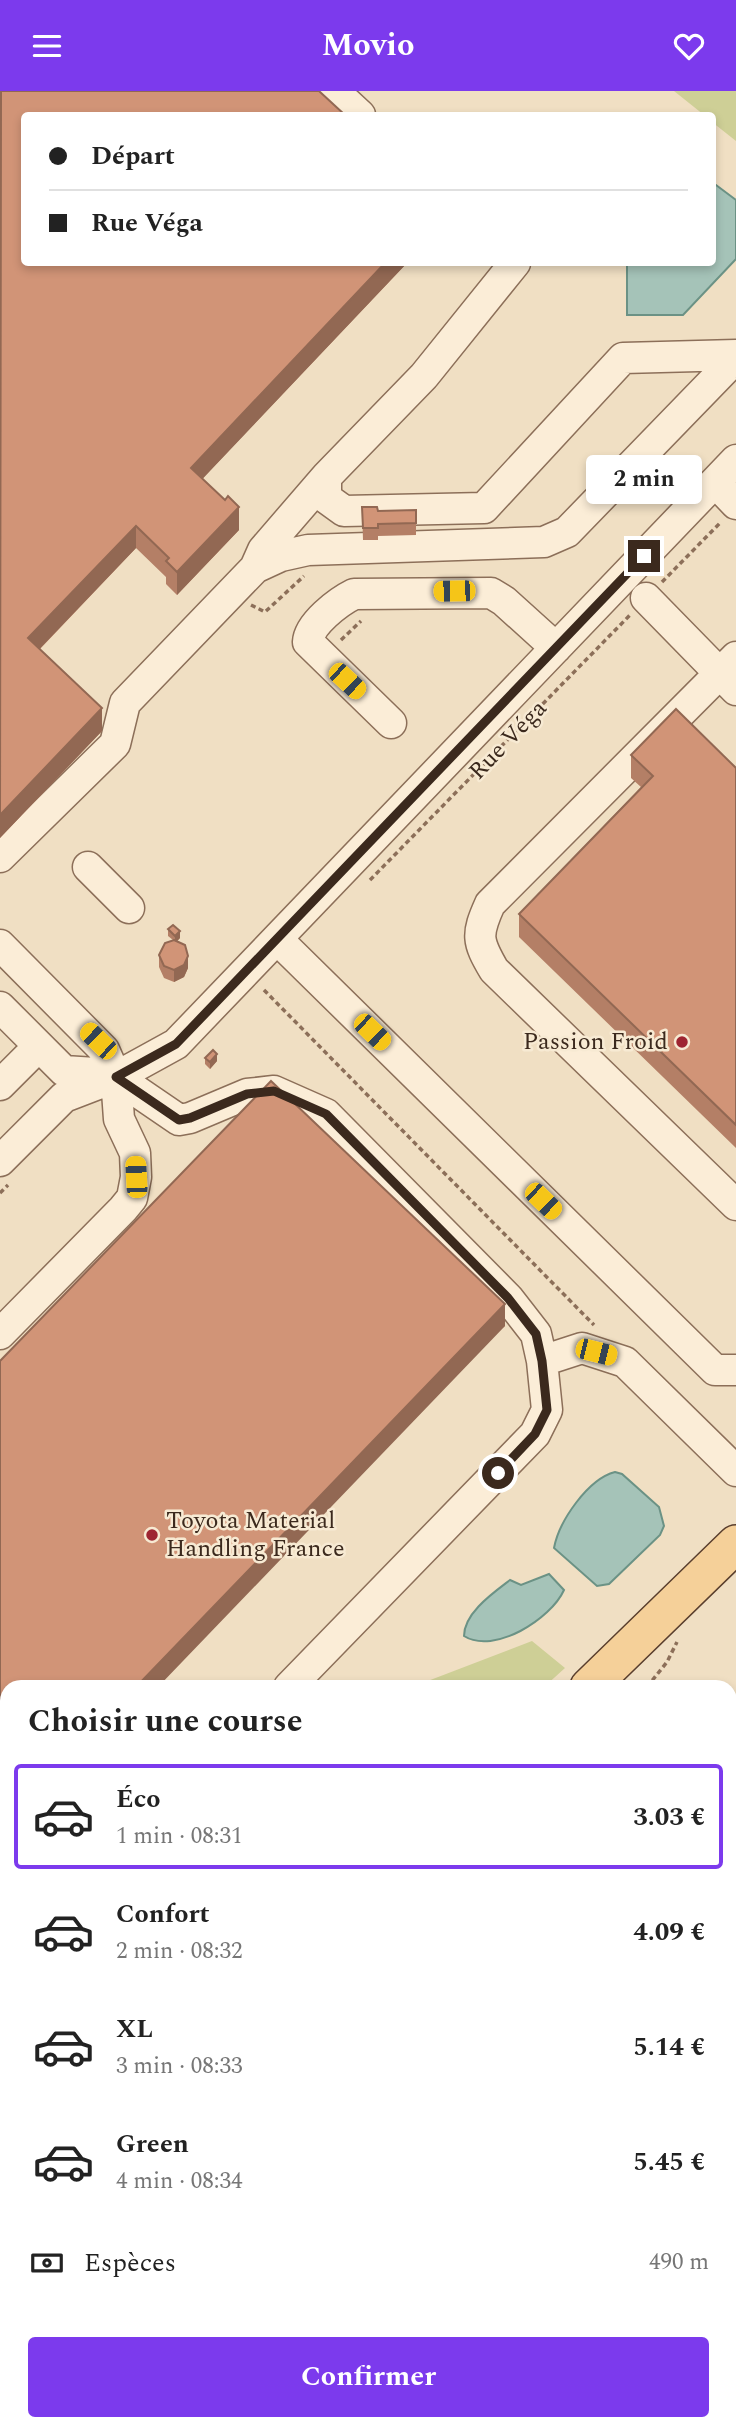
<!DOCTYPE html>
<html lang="fr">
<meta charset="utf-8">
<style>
body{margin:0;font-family:Spectral,serif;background:#f6f6f6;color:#222;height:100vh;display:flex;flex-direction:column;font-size:26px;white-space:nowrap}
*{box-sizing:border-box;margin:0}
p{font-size:23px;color:#767676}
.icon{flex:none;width:38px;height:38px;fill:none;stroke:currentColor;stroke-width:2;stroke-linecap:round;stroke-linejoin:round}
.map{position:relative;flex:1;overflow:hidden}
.sheet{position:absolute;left:0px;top:1589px;width:737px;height:751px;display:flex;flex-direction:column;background:#fff;border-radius:21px 21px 0 0;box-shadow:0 4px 10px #0003}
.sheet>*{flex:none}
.top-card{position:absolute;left:21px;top:21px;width:695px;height:154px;border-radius:7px;box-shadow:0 4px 10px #0003;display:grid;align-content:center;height:154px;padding:0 28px;background:#fff}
.end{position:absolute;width:32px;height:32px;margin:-16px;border:9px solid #3b291d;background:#fff;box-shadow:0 0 0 4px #fff}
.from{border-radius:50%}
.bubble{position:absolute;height:49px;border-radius:7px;background:#fff;box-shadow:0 4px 10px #0003;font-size:23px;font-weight:700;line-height:49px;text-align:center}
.car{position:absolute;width:21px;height:42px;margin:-21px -10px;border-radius:9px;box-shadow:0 0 5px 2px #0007;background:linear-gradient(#f5c518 24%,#345 0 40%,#f5c518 0 76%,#345 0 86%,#f5c518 0)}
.top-card b{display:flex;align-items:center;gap:24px;height:66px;font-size:26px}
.top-card b+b{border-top:2px solid #e0e0e0}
.top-card i{width:18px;height:18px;background:#222}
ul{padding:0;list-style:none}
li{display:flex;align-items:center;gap:21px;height:105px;margin:0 14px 10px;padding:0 14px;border:4px solid transparent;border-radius:7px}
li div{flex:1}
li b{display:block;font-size:26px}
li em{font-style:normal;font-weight:700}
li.on{border-color:#7c3aed}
li>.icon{width:63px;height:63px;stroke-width:1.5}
h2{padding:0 28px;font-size:32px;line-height:84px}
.pay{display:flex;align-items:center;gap:18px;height:77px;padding:0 28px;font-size:26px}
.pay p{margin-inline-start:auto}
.primary-button{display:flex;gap:14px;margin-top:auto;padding:14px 28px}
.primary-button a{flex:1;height:80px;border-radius:7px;background:#7c3aed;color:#fff;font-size:28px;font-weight:700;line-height:80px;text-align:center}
header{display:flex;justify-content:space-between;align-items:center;height:91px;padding:0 28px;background:#7c3aed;color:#fff;font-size:32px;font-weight:700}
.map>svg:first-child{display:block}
</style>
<header><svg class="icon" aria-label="menu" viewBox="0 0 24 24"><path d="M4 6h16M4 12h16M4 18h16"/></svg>Movio<svg class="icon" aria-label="heart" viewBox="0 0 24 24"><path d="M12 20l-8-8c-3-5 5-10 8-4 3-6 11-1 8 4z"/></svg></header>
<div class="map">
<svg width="736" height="2339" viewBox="0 0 736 2339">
<rect width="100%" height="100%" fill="#f0dfc3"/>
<path fill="#cecf96" d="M674,0h62v50l-24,-19v-7h-8z
M532,1550l33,27 -21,19h-132z
M0,1740l7,7v360l-7,3z
M7,2324v9h164l7,6h-178v-7z"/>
<path fill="#a5c3b8" stroke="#6b9285" stroke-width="2" d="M712,91l24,18v59l-53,56h-56v-52h85z
M615,1381l7,2 37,33 5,19 -4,9 -51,49 -12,2 -43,-38c5,-27 34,-69 61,-76z
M549,1483l15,16c-13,29 -70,65 -100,46 0,-23 29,-43 46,-56l11,5z"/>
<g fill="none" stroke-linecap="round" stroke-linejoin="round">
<defs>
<path id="minor" d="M334,0l26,24
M515,172l-91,113 -98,101v21l18,13 140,-3 139,-150 113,-3
M715,391l21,22
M255,477l8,-18 63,-73
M646,507l90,92
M736,566l-246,247c-14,31 -13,37 4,66l242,235
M391,632l-83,-81c1,-18 30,-40 46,-48l137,-1 13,8 52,47
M0,766l115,-113 10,-41 130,-135 26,-12 27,-6 236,-8 23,-10 163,-168 6,-2
M88,776l41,41
M277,848l438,431h21
M0,854l104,105 12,27 3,42 16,34 1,24 -4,21 -9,11 -123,125
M0,916l64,64 47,3
M116,986l63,43 11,-2 57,-24 27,-3 52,23 182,184 28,36 6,27 5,49 -12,24 -246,253
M0,994l39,-39
M0,1070l64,-64 52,-20 60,-33 560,-584
M542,1270l40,-13 43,14 111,109
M730,1668l6,-5
M0,1692l7,6
M326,2333l4,6"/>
<path id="major" d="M589,1596l147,-143
M0,2210l7,-7
M0,2266l7,-8"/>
<path id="highway" d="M0,2130l7,-2
M0,2304l7,-8"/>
</defs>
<use href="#minor" stroke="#8c6f59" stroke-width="33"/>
<use href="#major" stroke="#593e2d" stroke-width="40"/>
<use href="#highway" stroke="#593e2d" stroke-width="42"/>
<path stroke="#8c6f59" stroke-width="3.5" stroke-dasharray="5 3.5" stroke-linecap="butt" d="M662,491l58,-59
M251,514l14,7 39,-36
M341,549l20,-19
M370,789l260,-265
M264,899l330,335
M0,1102l8,-8
M647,1596l20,-25 10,-20
M0,2092l7,-1
M19,2339l5,-6"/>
<use href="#minor" stroke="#fbedd7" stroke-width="30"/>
<use href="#major" stroke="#f5d099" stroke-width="37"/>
<use href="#highway" stroke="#e4954f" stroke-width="38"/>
</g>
<path fill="#b47f66" d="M0,1l24,171h383l-205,216 37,51 -62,65 -11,-11v-7l-30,-29 -96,101 62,82 -102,107z
M362,416l16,4 38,-1v25l-38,1v4h-15z
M631,664l105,13v380l-217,-211v-23l122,-127 -10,-9z
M168,838l12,9 -3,3 11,27 -4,9 -10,5 -10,-4 -5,-11v-12l14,-15 -5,-4z
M205,967l12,3 -7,8 -5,-5z
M505,1235l-498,361v55l-7,-7v-374z
M736,1837v489l-11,13h-350l-8,-6h363z"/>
<path fill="#926853" d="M385,172h22l-216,228v-23z
M239,416v23l-62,65v-23z
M136,435v22l-108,113v-23z
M102,617v23l-102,107v-23z
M180,840v7l-5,5v-7z
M188,865v12l-4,9 -10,5v-12z
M217,963v7l-7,8v-7z
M505,1213v22l-347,361h-22z
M736,2303v23l-11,13h-20l6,-6h19v-23z"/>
<path fill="#d19477" stroke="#926853" stroke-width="2" d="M1,0h318l26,24h-321v148h361l-194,205 34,32 3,-4 11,11 -62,65 -11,-11 3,-3 -33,-32 -108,112 74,70 -102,107z
M362,416h15l1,4 38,-1v13l-38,1v4h-15z
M676,618l60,59v357l-217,-211 134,-138 -22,-21z
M173,834l7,6 -5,5 -7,-7z
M174,849l11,5 3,11 -4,9 -10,5 -10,-4 -5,-11 6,-12z
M213,959l4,4 -7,8 -5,-4z
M271,990l234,223 -369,383h-129v32l-7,-6v-352z
M736,1837v466l-6,7v-465z
M394,2333h317l-6,6h-304z"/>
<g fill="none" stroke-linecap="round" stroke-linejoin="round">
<path stroke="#3b291d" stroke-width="9" d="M498,1382l37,-39 12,-24 -5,-49 -6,-27 -28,-36 -182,-184 -52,-23 -27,3 -57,24 -11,2 -63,-43 60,-33 468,-488"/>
</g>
<g fill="#9e2531" stroke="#f7ead3" stroke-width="2.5">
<circle cx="682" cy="951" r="7"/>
<circle cx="152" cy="1444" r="7"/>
</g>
<g text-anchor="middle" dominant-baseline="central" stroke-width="5" stroke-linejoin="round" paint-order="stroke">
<g font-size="24" fill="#3b291d" stroke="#f7ead3">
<text transform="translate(508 649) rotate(-46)">Rue Véga</text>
</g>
<g font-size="24" fill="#3b291d" stroke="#f7ead3" text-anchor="end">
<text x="668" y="951">Passion Froid</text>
<text x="166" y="1430" text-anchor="start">Toyota Material<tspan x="166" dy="28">Handling France</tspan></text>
</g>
</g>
</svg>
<i class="end from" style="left:498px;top:1382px"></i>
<i class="end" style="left:644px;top:465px"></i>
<div class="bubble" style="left:586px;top:364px;width:116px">2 min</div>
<i class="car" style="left:454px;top:500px;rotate:269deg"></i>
<i class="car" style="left:347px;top:590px;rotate:133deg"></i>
<i class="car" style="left:372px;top:941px;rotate:134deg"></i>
<i class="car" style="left:98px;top:950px;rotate:314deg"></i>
<i class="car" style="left:136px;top:1086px;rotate:357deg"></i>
<i class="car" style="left:543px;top:1110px;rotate:134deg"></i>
<i class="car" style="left:596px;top:1261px;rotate:104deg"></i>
<div class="top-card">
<b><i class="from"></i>Départ</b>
<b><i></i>Rue Véga</b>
</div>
<section class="sheet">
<h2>Choisir une course</h2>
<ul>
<li class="on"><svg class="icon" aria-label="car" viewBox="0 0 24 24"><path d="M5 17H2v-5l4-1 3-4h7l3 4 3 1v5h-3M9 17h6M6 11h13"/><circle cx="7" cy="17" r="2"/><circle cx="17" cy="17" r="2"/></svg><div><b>Éco</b><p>1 min · 08:31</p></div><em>3.03 €</em></li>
<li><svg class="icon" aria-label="car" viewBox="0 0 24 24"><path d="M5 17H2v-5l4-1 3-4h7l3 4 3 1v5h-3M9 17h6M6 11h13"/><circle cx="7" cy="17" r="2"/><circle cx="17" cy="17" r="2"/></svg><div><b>Confort</b><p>2 min · 08:32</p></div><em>4.09 €</em></li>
<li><svg class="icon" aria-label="car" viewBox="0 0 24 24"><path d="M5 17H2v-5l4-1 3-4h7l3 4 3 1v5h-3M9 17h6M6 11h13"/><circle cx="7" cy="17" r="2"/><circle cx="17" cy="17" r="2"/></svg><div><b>XL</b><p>3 min · 08:33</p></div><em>5.14 €</em></li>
<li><svg class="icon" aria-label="car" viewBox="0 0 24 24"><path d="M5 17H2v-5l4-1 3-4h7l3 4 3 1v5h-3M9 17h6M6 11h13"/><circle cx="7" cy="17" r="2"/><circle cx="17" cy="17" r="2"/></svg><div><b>Green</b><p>4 min · 08:34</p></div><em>5.45 €</em></li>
</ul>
<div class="pay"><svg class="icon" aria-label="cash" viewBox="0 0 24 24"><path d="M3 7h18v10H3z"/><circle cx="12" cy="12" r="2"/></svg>Espèces<p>490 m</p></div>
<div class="primary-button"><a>Confirmer</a></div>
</section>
</div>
